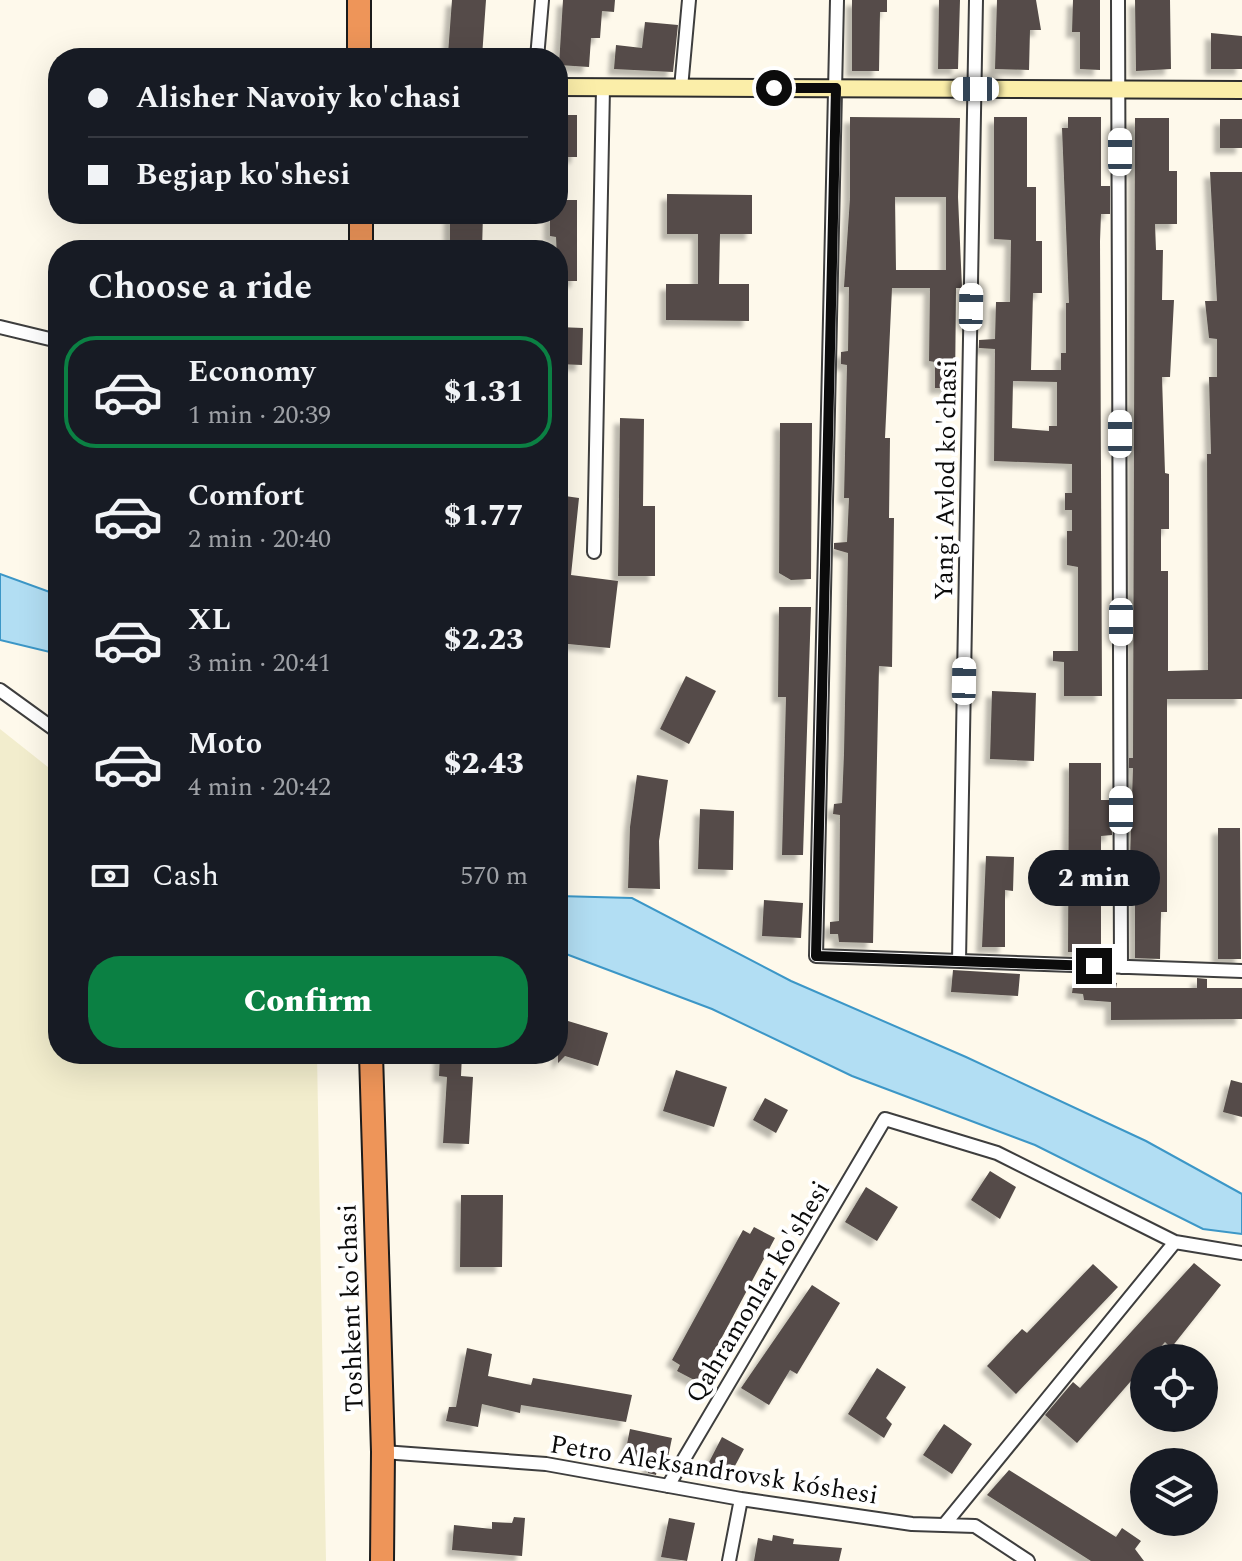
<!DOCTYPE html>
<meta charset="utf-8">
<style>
body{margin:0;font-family:Spectral,serif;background:#242831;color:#f1f3f6;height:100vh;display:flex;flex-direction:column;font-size:30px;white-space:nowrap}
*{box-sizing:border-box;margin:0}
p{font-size:26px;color:#9ea1a6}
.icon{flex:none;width:44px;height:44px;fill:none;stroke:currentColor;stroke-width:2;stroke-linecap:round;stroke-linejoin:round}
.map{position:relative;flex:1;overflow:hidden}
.side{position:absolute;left:48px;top:240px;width:520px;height:824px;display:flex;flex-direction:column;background:#171b24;border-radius:32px;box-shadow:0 8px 32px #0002}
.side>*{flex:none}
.banner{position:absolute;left:48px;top:48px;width:520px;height:176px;border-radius:32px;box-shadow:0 8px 32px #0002;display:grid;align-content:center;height:176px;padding:0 40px;background:#171b24}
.controls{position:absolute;left:1130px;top:1344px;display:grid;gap:16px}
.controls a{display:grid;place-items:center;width:88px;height:88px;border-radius:50%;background:#171b24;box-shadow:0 8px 32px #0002;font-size:40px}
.end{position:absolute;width:36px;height:36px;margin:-18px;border:10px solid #0b0b0b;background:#fff;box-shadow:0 0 0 4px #fff}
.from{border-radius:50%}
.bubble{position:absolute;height:56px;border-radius:28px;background:#171b24;box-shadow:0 8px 32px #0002;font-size:26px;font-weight:800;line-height:56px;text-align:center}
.car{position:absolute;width:24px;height:48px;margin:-24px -12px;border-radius:10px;box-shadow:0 0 6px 2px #0007;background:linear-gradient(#fff 24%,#345 0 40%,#fff 0 76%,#345 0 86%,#fff 0)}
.banner b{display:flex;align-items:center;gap:28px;height:76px;font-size:30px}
.banner b+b{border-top:2px solid #363941}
.banner i{width:20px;height:20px;background:#f1f3f6}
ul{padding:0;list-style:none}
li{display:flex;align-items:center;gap:24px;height:112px;margin:0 16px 12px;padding:0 24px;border:4px solid transparent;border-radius:32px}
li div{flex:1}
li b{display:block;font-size:30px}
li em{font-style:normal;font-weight:800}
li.current{border-color:#0b8043}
li>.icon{width:72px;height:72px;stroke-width:1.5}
h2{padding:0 40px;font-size:36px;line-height:96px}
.pay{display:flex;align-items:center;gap:20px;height:88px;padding:0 40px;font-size:30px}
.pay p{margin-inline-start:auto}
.primary-button{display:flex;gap:16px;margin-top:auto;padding:16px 40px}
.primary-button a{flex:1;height:92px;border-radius:32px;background:#0b8043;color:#fff;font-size:32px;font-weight:800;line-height:92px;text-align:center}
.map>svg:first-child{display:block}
</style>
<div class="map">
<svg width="1242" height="1561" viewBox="0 0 1242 1561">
<defs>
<filter id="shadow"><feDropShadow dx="-6" dy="6" stdDeviation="2" flood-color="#0004"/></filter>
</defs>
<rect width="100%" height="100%" fill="#fef9eb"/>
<path fill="#f2edcd" d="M0,729l58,46v279h259l9,507h-326z"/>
<path fill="#b2def3" stroke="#3c97c7" stroke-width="2" d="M0,574l58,21v59l-58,-14z
M558,896l74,2 159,83 175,76 180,84 96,53v40l-39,-5 -168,-84 -183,-69 -140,-67 -154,-58z"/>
<path fill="#544c48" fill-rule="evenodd" filter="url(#shadow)" d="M452,0h34l-4,57 -34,-3z
M563,0h52l-1,12 -12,-1 -2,27h-9l-2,29 -30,-2z
M852,0h35v12h-7l-1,59h-27z
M939,0h21l-2,69h-20z
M997,0h39l5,30h-11l-1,40 -34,-1z
M1073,0h27v70l-20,-1v-37h-8z
M1135,0h35l1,69 -35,2z
M645,22l33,3 -5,47 -59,-3 2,-24 26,3z
M1211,33l31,3v33h-31z
M558,115h19v42h-19z
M850,117l110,1 -2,79 4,91h-6l-1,100h-20v-26l-6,-1 1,-73h-38l-7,150h5l-1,80h5l-2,149 -13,-1 -6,277 -34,-1 -1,-8h-8v-12l9,-1 1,-106 -7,-1 1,-10 8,-1 2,-50 4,-200 -14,-4v-6l13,-1 2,-44h-5l3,-133 -6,-1v-12l7,-1 1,-64h-5l6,-89zM895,197h51v73h-50z
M994,117h33v70h9v54h6v52h-9l-2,77h30v-17h5v-50h3l-7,-175h6v-11h33v69h9v28h-9l-1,27 2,455h-38v-34l-11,-1v-10h25v-84l-11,-2v-34h5v-21h-7v-17h7v-29l-78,-3 1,-112 -16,-1v-8l16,-1 1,-37h14l1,-62 -17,-1zM1013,381l44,1v44h-8v5l-37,-3z
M1135,118h34v53h8v53h-22l1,26h7l-1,50h12l-4,77h-8l3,96 4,1v55h-8v42h7v100l40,-1 -1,-216h4l-2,-77h8v-38l-8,-1 -4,-37h12l-7,-129h32v527h-75v213h-6l-1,47 -25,-1v-99h-5l3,-91h-4v-10h4z
M1220,119h22v29h-22z
M667,194l85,1v39h-32l-1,50h30v37l-83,-1v-36h32v-50h-31z
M558,200h19v81h-19l-2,-44 -6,-1v-22h8z
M450,214h33l-1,36h-32z
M558,327l25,1 -1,37 -24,-1z
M620,418l24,1 -1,87h12v70h-37z
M780,423h32l-1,156 -20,1 -12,-7z
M565,496l14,2 -8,77 47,6 -8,67 -52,-5v-143h7z
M779,607h32l-8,248h-21l4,-158h-8z
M686,676l30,15 -27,53 -29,-15z
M992,691l44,2 -2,68 -44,-2z
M1069,763h32v37h10l1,35 -11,1v32l10,1v12h-10v71h-33z
M637,775l31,5 -9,61 1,48 -32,-1 2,-61z
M700,809l34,2 -1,59 -35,-1z
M1218,828h22l1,131h-23z
M986,856l28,1 -1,34 -8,-1v57h-23z
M764,900l39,3 -2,35 -39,-2z
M953,970l67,4 -2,22 -67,-4z
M1197,978l10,1v9h35v31l-131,1v-18l-27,-2 -1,-6 -11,-1 2,-14 43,4 -1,5h81z
M558,1018l50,15 -10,33 -33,-10 -7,7z
M440,1054h22l-1,22 12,1 -4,67 -26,-1 4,-66 -8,-1z
M676,1070l51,17 -13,40 -51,-16z
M1231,1080l11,3v34l-19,-5z
M765,1098l23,12 -12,23 -23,-13z
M990,1171l26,16 -16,32 -29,-19z
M866,1187l32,20 -21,34 -32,-19z
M461,1195h42l-1,72h-42z
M754,1227l21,11 -77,144 -21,-11 3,-6 -8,-5 71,-130 7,4z
M1194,1263l27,22 -50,63 -6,-6 -14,16h-7v8l-67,77 -32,-28 28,-33 7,6z
M1093,1264l25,23 -102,107 -29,-28 35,-37 5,4z
M812,1285l28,18 -43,71 -7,-4 -21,35 -28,-17z
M467,1348l25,6 -4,22 43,9 2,-7 99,17 -6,27 -105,-17 -1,8 -38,-9 -4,23 -32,-6 3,-14h7z
M877,1368l29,19 -20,31 6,6 -8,14 -36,-24z
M944,1424l28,20 -20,30 -29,-19z
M630,1429l42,9 -5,24 -8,-2 -3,15 -8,-2 1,-14 -24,-5z
M722,1437l22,12 -15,28 -22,-11z
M1009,1470l107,67 6,-9 19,13 -6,8 9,12h-53l-104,-66z
M514,1517l11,1 -3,38 -70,-6 2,-25 38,4v-7l20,1z
M669,1518l26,5 -8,38 -26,-4z
M773,1535l21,4 -1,5 49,4 -3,13h-85l4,-23 14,3z"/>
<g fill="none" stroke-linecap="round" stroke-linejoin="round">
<defs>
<path id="street" d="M837,0l-21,956 426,15
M1118,0l3,967
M537,58l5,-58
M681,88l8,-88
M0,327l58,14
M594,552l9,-464
M0,690l58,42
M959,961l17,-961
M383,1452l163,12 195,35 171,25 63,2 53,35
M668,1486l217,-367 112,34 178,89 67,11
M944,1525l231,-283
M729,1561l12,-62"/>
<path id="secondary" d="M558,87l684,3"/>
<path id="highway" d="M359,0v58
M361,214v36
M371,1054l12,398 -1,109"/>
</defs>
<use href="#street" stroke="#3e3e3e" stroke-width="16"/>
<use href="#secondary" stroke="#2d2d2d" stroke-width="20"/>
<use href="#highway" stroke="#1c1c1c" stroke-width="26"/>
<use href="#street" stroke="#fff" stroke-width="12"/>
<use href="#secondary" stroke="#fbeea9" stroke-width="16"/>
<use href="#highway" stroke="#ee9559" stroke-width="22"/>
</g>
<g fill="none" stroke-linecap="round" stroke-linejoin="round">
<path stroke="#0b0b0b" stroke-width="10" d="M774,88h62l-20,868 278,10"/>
</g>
<g text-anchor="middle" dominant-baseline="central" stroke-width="8" stroke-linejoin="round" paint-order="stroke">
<g font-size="26" fill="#0b0b0b" stroke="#fff">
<text transform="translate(946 480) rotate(-89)">Yangi Avlod ko'chasi</text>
<text transform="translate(758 1292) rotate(-59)">Qahramonlar ko'shesi</text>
<text transform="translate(351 1308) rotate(-92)">Toshkent ko'chasi</text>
<text transform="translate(714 1470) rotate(9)">Petro Aleksandrovsk kóshesi</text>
</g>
</g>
</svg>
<div class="controls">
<a><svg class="icon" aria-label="locate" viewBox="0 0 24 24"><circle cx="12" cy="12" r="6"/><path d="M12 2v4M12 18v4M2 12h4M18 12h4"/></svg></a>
<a><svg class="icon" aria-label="layers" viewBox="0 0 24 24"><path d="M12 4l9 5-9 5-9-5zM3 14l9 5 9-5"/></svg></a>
</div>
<i class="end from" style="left:774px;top:88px"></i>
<i class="end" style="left:1094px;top:966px"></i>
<div class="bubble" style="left:1028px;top:850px;width:132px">2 min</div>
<i class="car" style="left:975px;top:89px;rotate:270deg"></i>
<i class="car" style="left:1120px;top:152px;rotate:0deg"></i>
<i class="car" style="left:971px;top:307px;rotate:1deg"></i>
<i class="car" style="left:1120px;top:434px;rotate:0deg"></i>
<i class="car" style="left:1121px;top:622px;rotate:180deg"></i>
<i class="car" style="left:964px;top:681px;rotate:1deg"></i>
<i class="car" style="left:1121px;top:810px;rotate:0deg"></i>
<div class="banner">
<b><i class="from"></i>Alisher Navoiy ko'chasi</b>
<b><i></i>Begjap ko'shesi</b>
</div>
<section class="side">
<h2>Choose a ride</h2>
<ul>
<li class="current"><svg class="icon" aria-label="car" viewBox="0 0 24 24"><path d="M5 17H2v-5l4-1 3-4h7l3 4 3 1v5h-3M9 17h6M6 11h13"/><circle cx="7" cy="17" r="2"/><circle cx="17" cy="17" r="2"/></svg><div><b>Economy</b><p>1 min · 20:39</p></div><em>$1.31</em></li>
<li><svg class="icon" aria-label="car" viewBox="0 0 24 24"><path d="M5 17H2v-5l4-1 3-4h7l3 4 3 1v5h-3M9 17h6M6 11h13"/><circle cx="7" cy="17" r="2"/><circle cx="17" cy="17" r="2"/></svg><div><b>Comfort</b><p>2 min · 20:40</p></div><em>$1.77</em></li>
<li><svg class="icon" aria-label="car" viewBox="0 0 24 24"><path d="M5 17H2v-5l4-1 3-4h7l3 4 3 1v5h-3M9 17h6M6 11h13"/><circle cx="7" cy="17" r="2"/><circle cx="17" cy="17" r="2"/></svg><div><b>XL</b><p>3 min · 20:41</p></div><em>$2.23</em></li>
<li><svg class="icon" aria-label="car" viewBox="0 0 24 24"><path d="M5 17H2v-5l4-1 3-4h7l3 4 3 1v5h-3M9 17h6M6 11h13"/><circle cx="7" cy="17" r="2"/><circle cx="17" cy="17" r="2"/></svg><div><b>Moto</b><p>4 min · 20:42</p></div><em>$2.43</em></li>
</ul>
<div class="pay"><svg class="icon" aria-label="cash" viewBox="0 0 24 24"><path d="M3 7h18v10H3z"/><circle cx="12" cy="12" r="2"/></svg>Cash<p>570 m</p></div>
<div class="primary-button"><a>Confirm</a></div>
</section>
</div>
